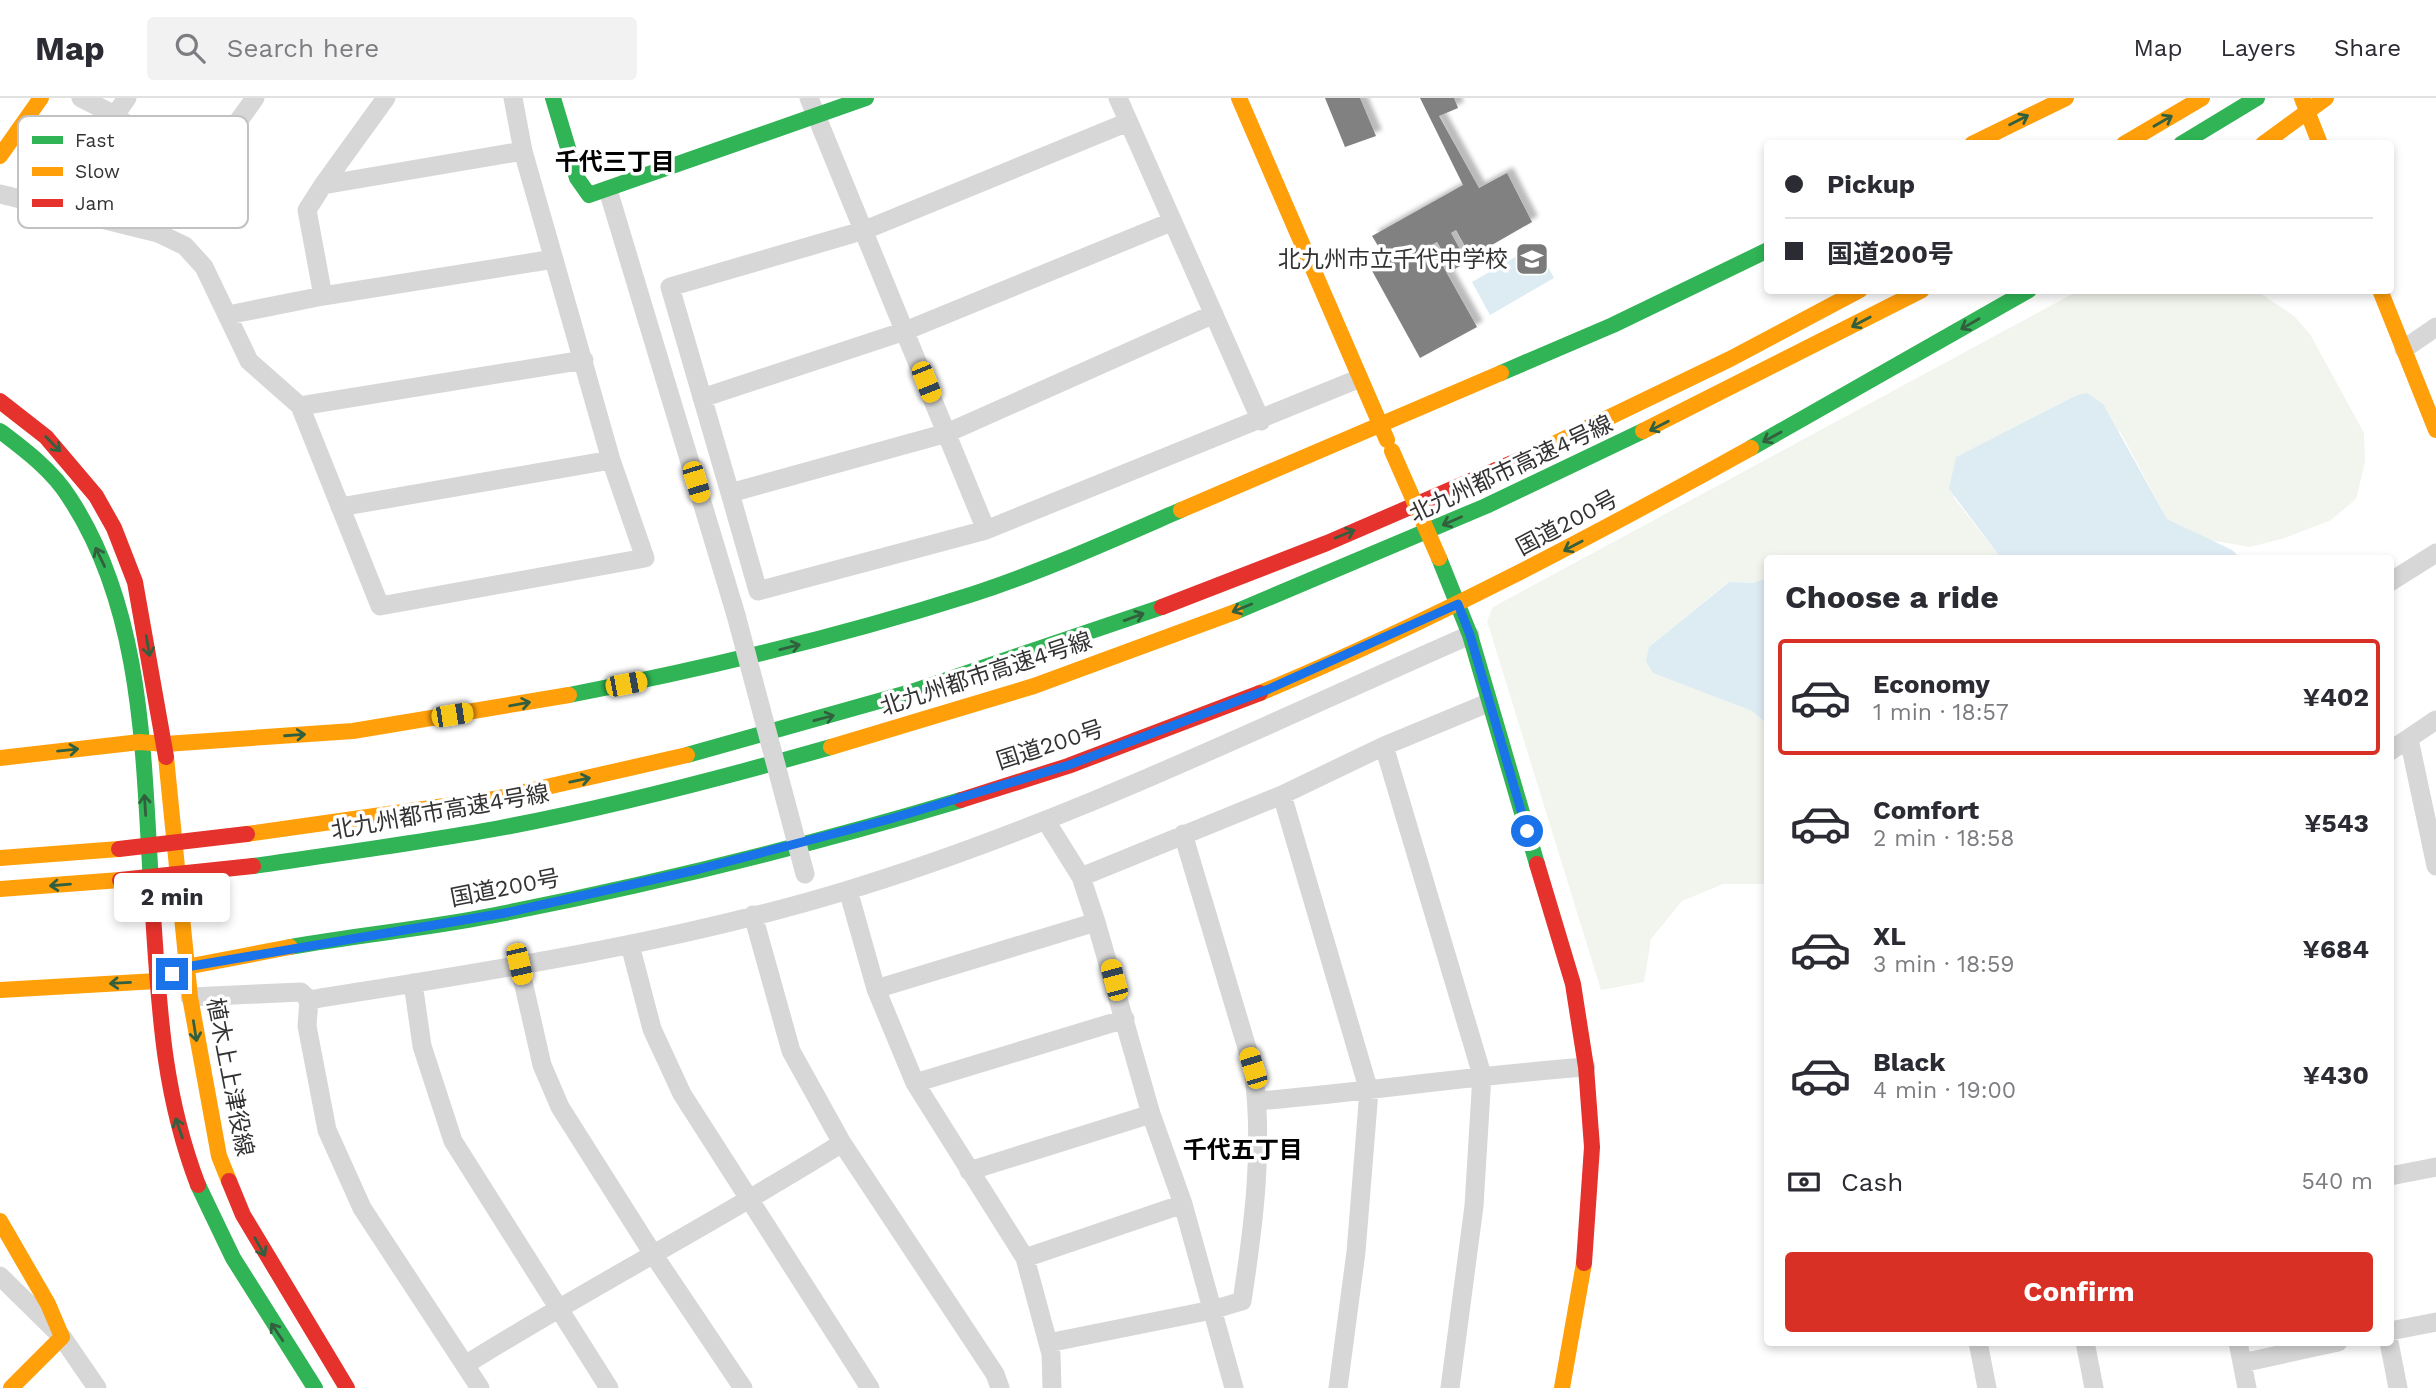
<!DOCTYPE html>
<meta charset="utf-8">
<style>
body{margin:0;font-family:"Work Sans","Noto Sans JP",sans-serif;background:#f2f2f3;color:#2b2b33;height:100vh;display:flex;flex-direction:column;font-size:26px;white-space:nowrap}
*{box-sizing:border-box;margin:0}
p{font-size:23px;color:#7c7c81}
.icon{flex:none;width:38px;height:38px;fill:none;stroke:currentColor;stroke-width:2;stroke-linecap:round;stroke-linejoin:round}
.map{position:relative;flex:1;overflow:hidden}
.sheet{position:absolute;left:1764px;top:457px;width:630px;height:791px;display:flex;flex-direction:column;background:#fff;border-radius:7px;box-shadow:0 4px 10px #0003}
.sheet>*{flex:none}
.banner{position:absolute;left:1764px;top:42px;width:630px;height:154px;border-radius:7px;box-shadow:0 4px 10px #0003;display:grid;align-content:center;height:154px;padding:0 21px;background:#fff}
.end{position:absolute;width:32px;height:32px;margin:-16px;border:9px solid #1a73e8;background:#fff;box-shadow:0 0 0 4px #fff}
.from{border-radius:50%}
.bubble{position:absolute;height:49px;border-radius:7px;background:#fff;box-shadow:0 4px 10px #0003;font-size:23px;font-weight:700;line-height:49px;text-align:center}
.car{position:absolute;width:21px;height:42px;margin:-21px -10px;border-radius:9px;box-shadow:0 0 5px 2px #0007;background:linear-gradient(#f5c518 24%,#345 0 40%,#f5c518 0 76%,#345 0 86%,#f5c518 0)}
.banner b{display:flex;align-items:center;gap:24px;height:66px;font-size:26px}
.banner b+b{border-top:2px solid #e1e1e2}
.banner i{width:18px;height:18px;background:#2b2b33}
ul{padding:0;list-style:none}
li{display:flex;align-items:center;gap:21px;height:116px;margin:0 14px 10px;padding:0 7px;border:4px solid transparent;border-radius:7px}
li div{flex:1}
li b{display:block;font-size:26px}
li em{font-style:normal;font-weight:700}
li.active{border-color:#d93025}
li>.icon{width:63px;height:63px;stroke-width:1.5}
h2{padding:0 21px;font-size:32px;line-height:84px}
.pay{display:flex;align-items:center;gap:18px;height:77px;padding:0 21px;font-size:26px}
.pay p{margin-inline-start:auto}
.primary-button{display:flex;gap:14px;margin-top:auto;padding:14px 21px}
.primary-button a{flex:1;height:80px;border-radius:7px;background:#d93025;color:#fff;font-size:28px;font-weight:700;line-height:80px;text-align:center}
header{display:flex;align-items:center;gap:42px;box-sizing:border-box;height:98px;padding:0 35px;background:#fff;border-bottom:2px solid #e1e1e2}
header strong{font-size:33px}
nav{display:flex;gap:38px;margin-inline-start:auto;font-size:24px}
.search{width:490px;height:63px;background:#f2f2f3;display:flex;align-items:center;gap:18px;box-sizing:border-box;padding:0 24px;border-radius:7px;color:#7c7c81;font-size:26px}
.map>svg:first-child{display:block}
</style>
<header>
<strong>Map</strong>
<div class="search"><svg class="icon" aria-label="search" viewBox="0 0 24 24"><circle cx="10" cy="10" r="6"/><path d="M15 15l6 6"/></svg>Search here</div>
<nav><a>Map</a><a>Layers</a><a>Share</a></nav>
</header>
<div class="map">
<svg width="2436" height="1290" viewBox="0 0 2436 1290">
<defs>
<filter id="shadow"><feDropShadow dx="6" dy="-6" stdDeviation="2" flood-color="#0004"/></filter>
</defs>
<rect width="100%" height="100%" fill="#fff"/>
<path fill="#f1f5ed" d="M2078,193h179l37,25 16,18 54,99 1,29 -9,37 -25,21 -46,18 -35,9 -41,-7 -42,-21 -46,-86 -44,-38 -121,62 -2,41 47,60h-233l-1,20 -14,5 -25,-1 -79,65 4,26 99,38 15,13v160h-44l-41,17 -31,38 -7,43 -43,8 -114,-369 6,-14z"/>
<path fill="#ddebf3" d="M1536,147l18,33 -64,37 -18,-33z
M2087,295l16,11 64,115 65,31 8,8h-239l-52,-69 7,-32 121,-62z
M1767,480v146l-15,-13 -99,-38 -7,-12 3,-14 80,-65 24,1z"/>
<path fill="#818181" filter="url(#shadow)" d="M1325,0h35l16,38 -31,11z
M1420,0h34l4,10 -19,8 40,72 28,-15 25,49 -61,35 -15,-27 -5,3 16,29 -14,8 -16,-28 -6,3 46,82 -57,31 -49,-89 15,-10 -14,-23 91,-51z"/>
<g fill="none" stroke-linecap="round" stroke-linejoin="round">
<path stroke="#d7d7d7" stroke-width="19" d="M81,0l34,17 79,64
M809,0l177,432 372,-151
M1118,0l143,323
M115,17l12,-17
M1128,24l-263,108 -195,57 60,206 217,-60 267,-119
M323,87l63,-87
M608,92l128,425
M0,96l158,39 27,13 19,21 45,94 51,45 80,200 265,-48 -34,-98 -88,-309 -10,-53
M158,135l97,-135
M323,198l231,-37
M228,217l95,-19 -16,-86 16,-25 200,-34
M2404,251l32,-22
M702,300l203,-67 266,-109
M300,308l284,-46
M730,395l28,98 228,-61
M340,409l271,-47
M2390,484l46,-29
M2409,641l27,127
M1384,648l98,329 -8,131 -24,182
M2390,653l46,-31
M1282,697l87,296 -13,161 -18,136
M1046,723l35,56 15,45 55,192 32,90 51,184
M1081,779l201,-82 102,-49 104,-43
M848,792l28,99 39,94 110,175 26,96 1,34
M753,817l38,136 51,92 153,231 5,14
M630,847l22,84 30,65 188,294
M519,866l23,101 18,42 93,147 90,134
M413,885l9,63 31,95 156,247
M876,891l220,-67
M190,899l111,-5 8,8
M309,902c179,-29 361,-56 536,-109 215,-65 419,-166 625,-256
M309,902l-2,26 20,104 35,78 118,180
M915,985l210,-64
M1258,1003c109,-9 218,-26 328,-34
M969,1073l182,-57
M2390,1078l46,-9
M1025,1160l158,-54
M0,1178l62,61 35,51
M2390,1233l46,-9
M1978,1244l9,46
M2085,1244l9,46
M2238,1244l9,46
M2389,1244l9,46
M1048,1245l164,-33 30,-9c12,-78 22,-156 11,-233l-70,-234
M2242,1265l96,-21
M465,1267c123,-77 253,-144 377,-222"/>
<path stroke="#30b455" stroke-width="16" d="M553,0l24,80 12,17 277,-97
M2181,46l76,-46
M1501,275l112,-48 155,-75
M0,333c25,19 52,39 69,66 77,116 74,268 83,402
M1751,350l278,-158
M1439,460l31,77 67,229
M1235,514l251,-106 157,-75
M569,597c135,-26 269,-58 401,-100 71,-23 142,-55 211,-85
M687,657l224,-63 251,-85
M253,768c82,-12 165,-23 247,-38 112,-21 222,-50 331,-81
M290,849c67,-12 134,-18 200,-31 159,-31 317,-70 471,-116
M198,1087l35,73 82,130"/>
<path stroke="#ff9f0a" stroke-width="16" d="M1239,0l148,342
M2302,0l18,46
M1972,46l94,-46
M2124,46l78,-46
M2263,46l63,-46
M0,58l41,-58
M2380,192l56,140
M1643,333l279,-141
M1533,356l197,-95 130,-69
M1181,412l320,-137
M1260,595c169,-70 331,-156 491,-245
M831,649l203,-61 201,-74
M166,659l24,240 29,159 10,25
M0,660l140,-16 25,2 188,-13 216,-36
M247,736l247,-35 193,-44
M0,760l119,-9
M0,791l120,-9
M0,892l157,-9 29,-14 104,-20
M0,1123l48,83 14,33 -51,51
M1562,1290l22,-125"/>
<path stroke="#e5322d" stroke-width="16" d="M0,303l46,36 50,59 18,32 21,54 31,175
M1162,509l165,-64 206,-89
M961,702l107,-34 192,-73
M1537,766l36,120 13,83 6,80 -8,116
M152,801c7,102 9,189 46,286
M229,1083l14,34 104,173"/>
<path stroke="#d7d7d7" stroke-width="19" d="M736,517l69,259"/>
<path stroke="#ff9f0a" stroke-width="16" d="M1392,353l47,107"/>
<path stroke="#e5322d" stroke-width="16" d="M119,751l128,-15
M120,782l133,-14"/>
</g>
<defs><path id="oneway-shaft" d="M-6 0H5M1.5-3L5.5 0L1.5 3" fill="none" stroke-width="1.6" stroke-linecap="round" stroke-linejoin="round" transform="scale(1.75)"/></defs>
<g stroke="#32603f">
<use href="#oneway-shaft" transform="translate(2019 22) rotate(-27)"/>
<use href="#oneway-shaft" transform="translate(2163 23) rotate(-30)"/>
<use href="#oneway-shaft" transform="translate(1861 224) rotate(152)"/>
<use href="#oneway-shaft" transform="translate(1970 226) rotate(150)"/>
<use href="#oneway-shaft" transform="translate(1659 328) rotate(153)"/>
<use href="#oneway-shaft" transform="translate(1772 339) rotate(151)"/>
<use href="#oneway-shaft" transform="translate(53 346) rotate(46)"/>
<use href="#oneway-shaft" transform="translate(1452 423) rotate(156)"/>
<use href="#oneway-shaft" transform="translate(1345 436) rotate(-22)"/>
<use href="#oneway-shaft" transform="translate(1573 448) rotate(152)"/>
<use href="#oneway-shaft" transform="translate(100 459) rotate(-116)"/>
<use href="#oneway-shaft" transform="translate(1242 510) rotate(158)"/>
<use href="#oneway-shaft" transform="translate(1134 519) rotate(-20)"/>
<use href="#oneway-shaft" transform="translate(148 548) rotate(80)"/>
<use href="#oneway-shaft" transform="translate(790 549) rotate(-14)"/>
<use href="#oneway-shaft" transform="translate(520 606) rotate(-10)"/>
<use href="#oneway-shaft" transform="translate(824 620) rotate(-15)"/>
<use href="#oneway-shaft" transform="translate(295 637) rotate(-4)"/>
<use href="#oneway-shaft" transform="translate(68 652) rotate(-6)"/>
<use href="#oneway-shaft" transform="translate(580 682) rotate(-12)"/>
<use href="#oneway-shaft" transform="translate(145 707) rotate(-94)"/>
<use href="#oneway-shaft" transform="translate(60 787) rotate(175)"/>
<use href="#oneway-shaft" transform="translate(120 885) rotate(177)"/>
<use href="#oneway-shaft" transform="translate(195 933) rotate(81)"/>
<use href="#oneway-shaft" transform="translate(179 1030) rotate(-109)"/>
<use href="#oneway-shaft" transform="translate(260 1149) rotate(61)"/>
<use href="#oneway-shaft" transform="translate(277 1234) rotate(-124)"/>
</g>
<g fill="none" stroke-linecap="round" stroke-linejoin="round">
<path stroke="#1a73e8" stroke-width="9" d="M172,876l14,-7 319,-54 191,-43 194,-51 179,-54 200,-76 189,-85 12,31 57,196"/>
</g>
<defs>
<symbol id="school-square" viewBox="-11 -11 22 22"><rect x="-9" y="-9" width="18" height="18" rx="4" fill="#7a7a7a" stroke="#fff"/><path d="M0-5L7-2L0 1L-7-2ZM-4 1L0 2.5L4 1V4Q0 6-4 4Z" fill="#fff"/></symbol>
</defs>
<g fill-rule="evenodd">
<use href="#school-square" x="1513" y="142" width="38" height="38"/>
</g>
<g text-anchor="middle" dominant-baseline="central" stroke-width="7" stroke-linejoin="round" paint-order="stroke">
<g font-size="23" fill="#333" stroke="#fff" text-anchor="end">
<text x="1508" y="161">北九州市立千代中学校</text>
</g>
<g font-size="23" fill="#333" stroke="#fff">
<text transform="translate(1511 371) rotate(-25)">北九州都市高速4号線</text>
<text transform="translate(1567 425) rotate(-28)">国道200号</text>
<text transform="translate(986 576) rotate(-18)">北九州都市高速4号線</text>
<text transform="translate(1050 647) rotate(-18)">国道200号</text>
<text transform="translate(440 714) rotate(-10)">北九州都市高速4号線</text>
<text transform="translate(505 790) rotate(-11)">国道200号</text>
<text transform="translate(230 979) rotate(79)">植木上上津役線</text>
</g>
<g font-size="24" font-weight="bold" fill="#000" stroke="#fff">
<text x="615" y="64">千代三丁目</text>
<text x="1243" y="1052">千代五丁目</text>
</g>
</g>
<rect x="18" y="18" width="230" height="112" rx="10" fill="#fff" stroke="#c2c2c2" stroke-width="2"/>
<rect x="32" y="38" width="31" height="8" fill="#30b455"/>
<rect x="32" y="69" width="31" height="9" fill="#ff9f0a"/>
<rect x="32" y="101" width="31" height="8" fill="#e5322d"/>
<g font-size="19" fill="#333">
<text x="75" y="49">Fast</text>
<text x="75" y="80">Slow</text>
<text x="75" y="112">Jam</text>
</g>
</svg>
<i class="end from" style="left:1527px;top:733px"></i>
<i class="end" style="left:172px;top:876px"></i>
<div class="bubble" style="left:114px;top:775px;width:116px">2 min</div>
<i class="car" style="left:926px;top:284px;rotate:158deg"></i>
<i class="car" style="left:696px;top:384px;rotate:163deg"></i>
<i class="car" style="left:626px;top:586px;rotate:79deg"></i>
<i class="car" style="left:452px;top:617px;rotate:81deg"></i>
<i class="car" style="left:519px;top:866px;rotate:167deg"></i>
<i class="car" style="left:1114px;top:882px;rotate:345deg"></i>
<i class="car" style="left:1253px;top:970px;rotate:343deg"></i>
<div class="banner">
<b><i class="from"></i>Pickup</b>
<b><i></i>国道200号</b>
</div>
<section class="sheet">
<h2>Choose a ride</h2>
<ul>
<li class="active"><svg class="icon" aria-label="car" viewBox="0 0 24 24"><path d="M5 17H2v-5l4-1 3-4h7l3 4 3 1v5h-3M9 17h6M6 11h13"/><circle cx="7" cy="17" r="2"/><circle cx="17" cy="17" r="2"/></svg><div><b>Economy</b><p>1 min · 18:57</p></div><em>¥402</em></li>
<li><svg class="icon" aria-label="car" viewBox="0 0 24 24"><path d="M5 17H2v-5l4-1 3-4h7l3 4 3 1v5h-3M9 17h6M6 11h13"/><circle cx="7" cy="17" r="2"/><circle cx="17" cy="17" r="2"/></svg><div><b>Comfort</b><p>2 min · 18:58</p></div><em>¥543</em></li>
<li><svg class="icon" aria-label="car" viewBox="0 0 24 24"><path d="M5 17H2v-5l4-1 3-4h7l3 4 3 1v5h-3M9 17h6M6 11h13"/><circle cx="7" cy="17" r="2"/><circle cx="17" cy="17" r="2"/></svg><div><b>XL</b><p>3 min · 18:59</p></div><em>¥684</em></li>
<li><svg class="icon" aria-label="car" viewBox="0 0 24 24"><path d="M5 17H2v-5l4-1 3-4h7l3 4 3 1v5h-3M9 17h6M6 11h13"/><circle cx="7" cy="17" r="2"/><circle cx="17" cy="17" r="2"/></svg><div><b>Black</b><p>4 min · 19:00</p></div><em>¥430</em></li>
</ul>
<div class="pay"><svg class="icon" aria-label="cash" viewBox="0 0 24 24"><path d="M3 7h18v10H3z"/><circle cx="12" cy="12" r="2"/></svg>Cash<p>540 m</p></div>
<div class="primary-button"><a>Confirm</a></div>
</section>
</div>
